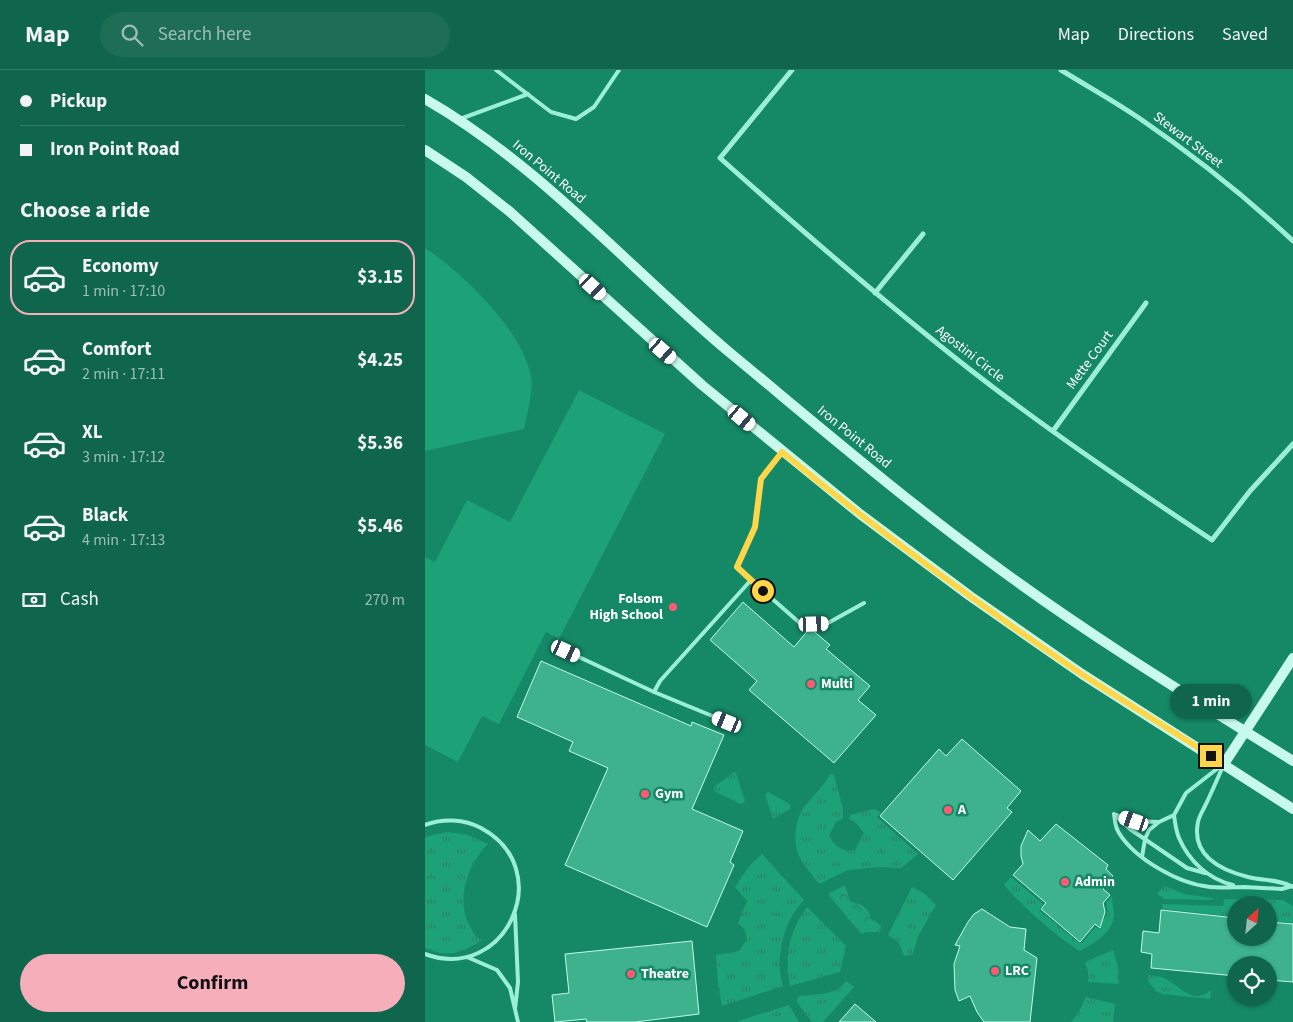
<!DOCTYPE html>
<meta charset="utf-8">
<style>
body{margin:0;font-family:"Source Sans 3",sans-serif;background:#1e6e56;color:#f1f3f6;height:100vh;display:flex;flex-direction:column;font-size:19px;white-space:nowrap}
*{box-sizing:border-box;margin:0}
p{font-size:16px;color:#9cbdb5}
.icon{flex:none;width:28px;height:28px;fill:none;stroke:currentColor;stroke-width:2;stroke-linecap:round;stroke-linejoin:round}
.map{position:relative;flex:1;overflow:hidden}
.drawer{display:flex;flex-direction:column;background:#10664c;width:425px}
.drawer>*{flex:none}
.top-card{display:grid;align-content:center;height:110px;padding:0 20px;background:#10664c}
.needle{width:32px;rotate:27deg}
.buttons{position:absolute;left:802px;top:826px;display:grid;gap:10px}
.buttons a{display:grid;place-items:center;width:50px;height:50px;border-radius:50%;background:#10664c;box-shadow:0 1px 4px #0004;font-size:25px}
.end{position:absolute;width:22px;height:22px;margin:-11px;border:6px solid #ffd54a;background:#111;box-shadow:0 0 0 2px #111}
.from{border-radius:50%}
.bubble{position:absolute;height:35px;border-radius:18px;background:#10664c;box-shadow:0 1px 4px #0004;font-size:16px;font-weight:700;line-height:35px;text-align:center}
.car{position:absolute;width:15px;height:30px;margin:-15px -8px;border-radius:6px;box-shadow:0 0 4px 1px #0007;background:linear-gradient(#fff 24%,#345 0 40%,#fff 0 76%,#345 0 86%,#fff 0)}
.top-card b{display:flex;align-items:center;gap:18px;height:48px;font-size:19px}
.top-card b+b{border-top:1px solid #307a64}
.top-card i{width:12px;height:12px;background:#f1f3f6}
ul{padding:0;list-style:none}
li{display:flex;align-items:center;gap:15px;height:75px;margin:0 10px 8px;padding:0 10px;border:2px solid transparent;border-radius:20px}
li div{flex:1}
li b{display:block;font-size:19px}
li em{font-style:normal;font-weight:700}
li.selected{border-color:#f7aebb}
li>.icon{width:45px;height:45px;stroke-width:1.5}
h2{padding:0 20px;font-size:22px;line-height:60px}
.pay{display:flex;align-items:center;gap:12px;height:55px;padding:0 20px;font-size:19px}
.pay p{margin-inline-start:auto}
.action{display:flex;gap:10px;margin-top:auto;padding:10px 20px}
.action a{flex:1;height:58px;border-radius:30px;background:#f7aebb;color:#111;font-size:20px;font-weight:700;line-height:58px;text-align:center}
header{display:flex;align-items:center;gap:30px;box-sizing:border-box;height:70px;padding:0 25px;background:#10664c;border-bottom:1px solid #307a64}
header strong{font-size:24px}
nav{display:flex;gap:28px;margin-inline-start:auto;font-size:18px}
.search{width:350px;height:45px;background:#1e6e56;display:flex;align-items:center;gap:12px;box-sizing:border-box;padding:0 18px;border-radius:28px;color:#9cbdb5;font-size:19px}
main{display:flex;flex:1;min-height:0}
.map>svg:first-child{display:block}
</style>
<header>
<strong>Map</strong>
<div class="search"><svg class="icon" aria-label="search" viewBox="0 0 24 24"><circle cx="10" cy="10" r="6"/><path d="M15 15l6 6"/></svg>Search here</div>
<nav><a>Map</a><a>Directions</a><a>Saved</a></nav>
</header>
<main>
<section class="drawer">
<div class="top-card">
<b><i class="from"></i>Pickup</b>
<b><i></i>Iron Point Road</b>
</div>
<h2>Choose a ride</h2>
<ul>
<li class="selected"><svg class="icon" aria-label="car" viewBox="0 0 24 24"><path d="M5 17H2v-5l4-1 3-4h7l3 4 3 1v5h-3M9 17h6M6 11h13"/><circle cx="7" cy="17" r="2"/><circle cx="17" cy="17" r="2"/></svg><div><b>Economy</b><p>1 min · 17:10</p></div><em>$3.15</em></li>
<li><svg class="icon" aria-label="car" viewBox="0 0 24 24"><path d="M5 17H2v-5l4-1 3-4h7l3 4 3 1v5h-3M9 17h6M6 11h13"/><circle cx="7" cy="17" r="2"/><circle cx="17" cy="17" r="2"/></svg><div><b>Comfort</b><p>2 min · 17:11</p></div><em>$4.25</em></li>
<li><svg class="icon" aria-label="car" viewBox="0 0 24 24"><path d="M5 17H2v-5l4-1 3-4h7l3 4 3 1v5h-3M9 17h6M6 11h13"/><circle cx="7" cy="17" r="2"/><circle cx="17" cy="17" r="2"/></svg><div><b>XL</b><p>3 min · 17:12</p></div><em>$5.36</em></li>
<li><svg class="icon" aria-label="car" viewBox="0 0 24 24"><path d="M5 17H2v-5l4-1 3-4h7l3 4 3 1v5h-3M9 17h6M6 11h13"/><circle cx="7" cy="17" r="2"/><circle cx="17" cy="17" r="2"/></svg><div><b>Black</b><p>4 min · 17:13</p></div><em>$5.46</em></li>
</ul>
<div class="pay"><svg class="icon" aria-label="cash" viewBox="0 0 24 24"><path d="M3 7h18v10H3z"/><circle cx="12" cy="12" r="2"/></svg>Cash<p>270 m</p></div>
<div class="action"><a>Confirm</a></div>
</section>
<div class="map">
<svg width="868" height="952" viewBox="0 0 868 952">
<defs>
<pattern id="grass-tufts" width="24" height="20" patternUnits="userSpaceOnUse" patternTransform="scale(1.25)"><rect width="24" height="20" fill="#1da177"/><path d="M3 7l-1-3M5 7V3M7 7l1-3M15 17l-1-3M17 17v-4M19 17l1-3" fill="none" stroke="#2d8368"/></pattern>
<pattern id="park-crowns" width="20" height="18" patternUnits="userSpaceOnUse" patternTransform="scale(1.25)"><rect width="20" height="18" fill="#1da177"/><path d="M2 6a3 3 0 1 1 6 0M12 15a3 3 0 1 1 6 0" fill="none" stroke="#2d8368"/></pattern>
</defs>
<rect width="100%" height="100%" fill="#158865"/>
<path fill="url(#grass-tufts)" d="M309,702l2,1 9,28 -2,2 -3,1 -26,-13v-4z
M405,704l4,1 9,34v10l-7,3 -7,14c7,11 13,16 26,14l9,-17 -8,-10 -7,-4 1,-4 25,-6 6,4 -4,4 41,37 -17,14 -21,-1 -32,3 -29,14c-14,-19 -27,-29 -23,-55 1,-4 1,-10 4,-15 7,-14 22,-24 30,-40z
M343,722l22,12v5l-17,10 -8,-24z
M22,762l21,3 20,9c-20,20 -33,56 -18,82 3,6 5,11 12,14 -21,14 -34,18 -57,8v-111z
M337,784l42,46c-4,5 -9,10 -12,16 -11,19 -16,48 -9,70l-61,20 -4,-21 -2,-30 23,-4 7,-10 -1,-11 -7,-7 9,-22 -12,-14 14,-21z
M586,807l32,27 -4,6 40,33h3l13,-16 4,2 9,-18 -2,-8 6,-7c0,6 2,14 2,20 -2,17 -20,28 -35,35 -30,-21 -51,-39 -75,-66z
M740,816l19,8 29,4v2l-50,-1 -1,-3 -2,1 -3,-4z
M487,817l13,7 11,11 -18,31 -5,18 -9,2 -5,-13 -11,-8z
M799,829l59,1 10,6v17l-24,-2v-16h-33v12l-73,-8 -1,-5 61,2z
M382,837l39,39 -6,26 -50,14c-6,-29 -1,-55 17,-79z
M688,880l5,17 1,17 -31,-2v-11l-3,-9z
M723,905c6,1 11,1 16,3 17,8 28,28 47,12l-1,9 -48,-5 -6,-3 -8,-10z
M421,911l8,6 -31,35h-11l-16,-21 3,-5c15,-2 37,0 47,-15z
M661,927l29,7 -2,18h-42l8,-10z
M364,935l10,17h-62c17,-7 35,-11 52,-17z"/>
<path fill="url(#park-crowns)" d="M420,815l5,16 12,4 6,6 3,7 10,8 -1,6h-13l-6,2 -33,-40z"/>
<path fill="#1da177" d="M0,178c38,25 97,82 106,128 3,12 -4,39 -7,53l-99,22z
M154,320l86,44 -106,205 -13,-7 -47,92 -17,-8 -24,46 -33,-17v-188l10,5 32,-62 43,22z"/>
<path fill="#3db28d" stroke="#c1fbe8" d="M318,532l51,45 16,-19 20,17 -4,4 44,37 -12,14 18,15 -42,48 -85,-73 8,-9 -47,-41z
M116,591l150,65 1,-4 32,13 -32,74 51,22 -13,31 4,3 -27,62 -142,-62 43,-97 -39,-17 4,-9 -56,-25z
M537,669l59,52 -14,17 5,4 -59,68 -73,-64 59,-67 7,7z
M631,754l52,41 -2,4 7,7 -10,13 7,6 -7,8 2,9 -5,16 -5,-4 -15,18 -39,-33 5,-6 -33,-28 10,-11 -2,-8v-10l7,-16 12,11z
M557,839l28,18 16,2 -2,21 13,8 -7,64h-46l-7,-10 -7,-16 -11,5 -4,-11 -1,-26 6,-18 -5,-1 13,-23 6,-8z
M736,840l75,8v20h33v-16l24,2v58l-24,-2v-15h-33v11l-85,-8 1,-14 -11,-2 2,-21 16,2z
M267,871l7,73 -64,8h-48l-1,-3 -31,3 -3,-27 17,-2 -4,-39z
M430,934l21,18h-37z"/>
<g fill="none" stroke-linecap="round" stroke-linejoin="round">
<path stroke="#9befd4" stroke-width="4" d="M71,0l55,42 25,7 18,-12 25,-37
M35,49l68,-25
M357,383l-21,26 -6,48 -19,40 65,57 27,-1 36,-20
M141,581l88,41 73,30
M229,622l6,-11 91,-101
M798,696c-6,14 -12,28 -19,42 -2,4 -5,9 -6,14 -7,34 22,48 50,55 16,4 31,2 45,10
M689,744c1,6 1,13 5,19 16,26 60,51 91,54 12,1 24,0 35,0
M689,744l16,15 57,39 18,5
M691,745l18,6 24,1
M749,745c1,8 2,16 5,23 10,23 29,41 54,47
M0,755c18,-7 39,-6 56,3 77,41 25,156 -56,126
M717,787l3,-18 4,-9 10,-8 15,-7 12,-22 36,-28
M819,817l38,2 10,-3
M42,887l30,13 13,18 8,34
M90,939l3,-27 -3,-68"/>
<path stroke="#9befd4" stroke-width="5" d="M367,0l-72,88c81,72 163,143 248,210 78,61 161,117 244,172l38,-49 43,-47
M636,0c26,16 53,31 78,48 54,37 106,78 154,123
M450,223l48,-59
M628,361l93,-128"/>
<path stroke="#c8faeb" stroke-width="10" d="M0,29c115,66 203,168 304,253 86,71 171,144 261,210 97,72 200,135 303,199
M0,80l41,27 43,34 193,174 158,129 110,82 112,78 211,135
M799,694l69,-106"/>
</g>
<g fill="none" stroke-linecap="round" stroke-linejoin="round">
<path stroke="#ffd54a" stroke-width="6" d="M338,521l-26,-24 18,-40 6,-48 21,-27c96,79 196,152 298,221 43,28 88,55 131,83"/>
</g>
<g fill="#ff5973" stroke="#158865" stroke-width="2">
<circle cx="248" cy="537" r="5"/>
<circle cx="386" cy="614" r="5"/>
<circle cx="220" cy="724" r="5"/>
<circle cx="523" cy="740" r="5"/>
<circle cx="640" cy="812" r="5"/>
<circle cx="570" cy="901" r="5"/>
<circle cx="206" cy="904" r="5"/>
</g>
<g text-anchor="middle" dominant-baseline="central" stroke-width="5" stroke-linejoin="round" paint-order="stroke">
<g font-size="14" fill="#fff" stroke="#158865">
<text transform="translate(763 70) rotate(37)">Stewart Street</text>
<text transform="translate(124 102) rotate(40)">Iron Point Road</text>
<text transform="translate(545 284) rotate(38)">Agostini Circle</text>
<text transform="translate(665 290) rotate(-54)">Mette Court</text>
<text transform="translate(429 367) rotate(39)">Iron Point Road</text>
</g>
<g font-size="14" font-weight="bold" fill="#fff" stroke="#158865" text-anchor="start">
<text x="238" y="529" text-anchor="end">Folsom<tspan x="238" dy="16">High School</tspan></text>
<text x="396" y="614">Multi</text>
<text x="230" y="724">Gym</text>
<text x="533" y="740">A</text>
<text x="650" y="812">Admin</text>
<text x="580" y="901">LRC</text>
<text x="216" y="904">Theatre</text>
</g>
</g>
</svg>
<div class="buttons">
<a><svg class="needle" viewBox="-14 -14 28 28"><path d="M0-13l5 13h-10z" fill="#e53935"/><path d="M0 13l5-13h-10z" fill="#9cbdb5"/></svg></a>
<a><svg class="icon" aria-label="locate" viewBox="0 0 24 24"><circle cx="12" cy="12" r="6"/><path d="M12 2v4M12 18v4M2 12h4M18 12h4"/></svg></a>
</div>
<i class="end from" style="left:338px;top:521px"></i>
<i class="end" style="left:786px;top:686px"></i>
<div class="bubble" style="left:745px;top:614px;width:82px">1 min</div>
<i class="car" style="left:168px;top:217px;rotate:133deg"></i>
<i class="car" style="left:238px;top:281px;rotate:131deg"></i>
<i class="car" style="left:317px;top:348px;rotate:130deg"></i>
<i class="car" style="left:389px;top:554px;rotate:88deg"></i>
<i class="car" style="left:141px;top:581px;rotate:115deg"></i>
<i class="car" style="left:302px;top:652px;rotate:292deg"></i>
<i class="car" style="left:709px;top:751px;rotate:289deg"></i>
</div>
</main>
